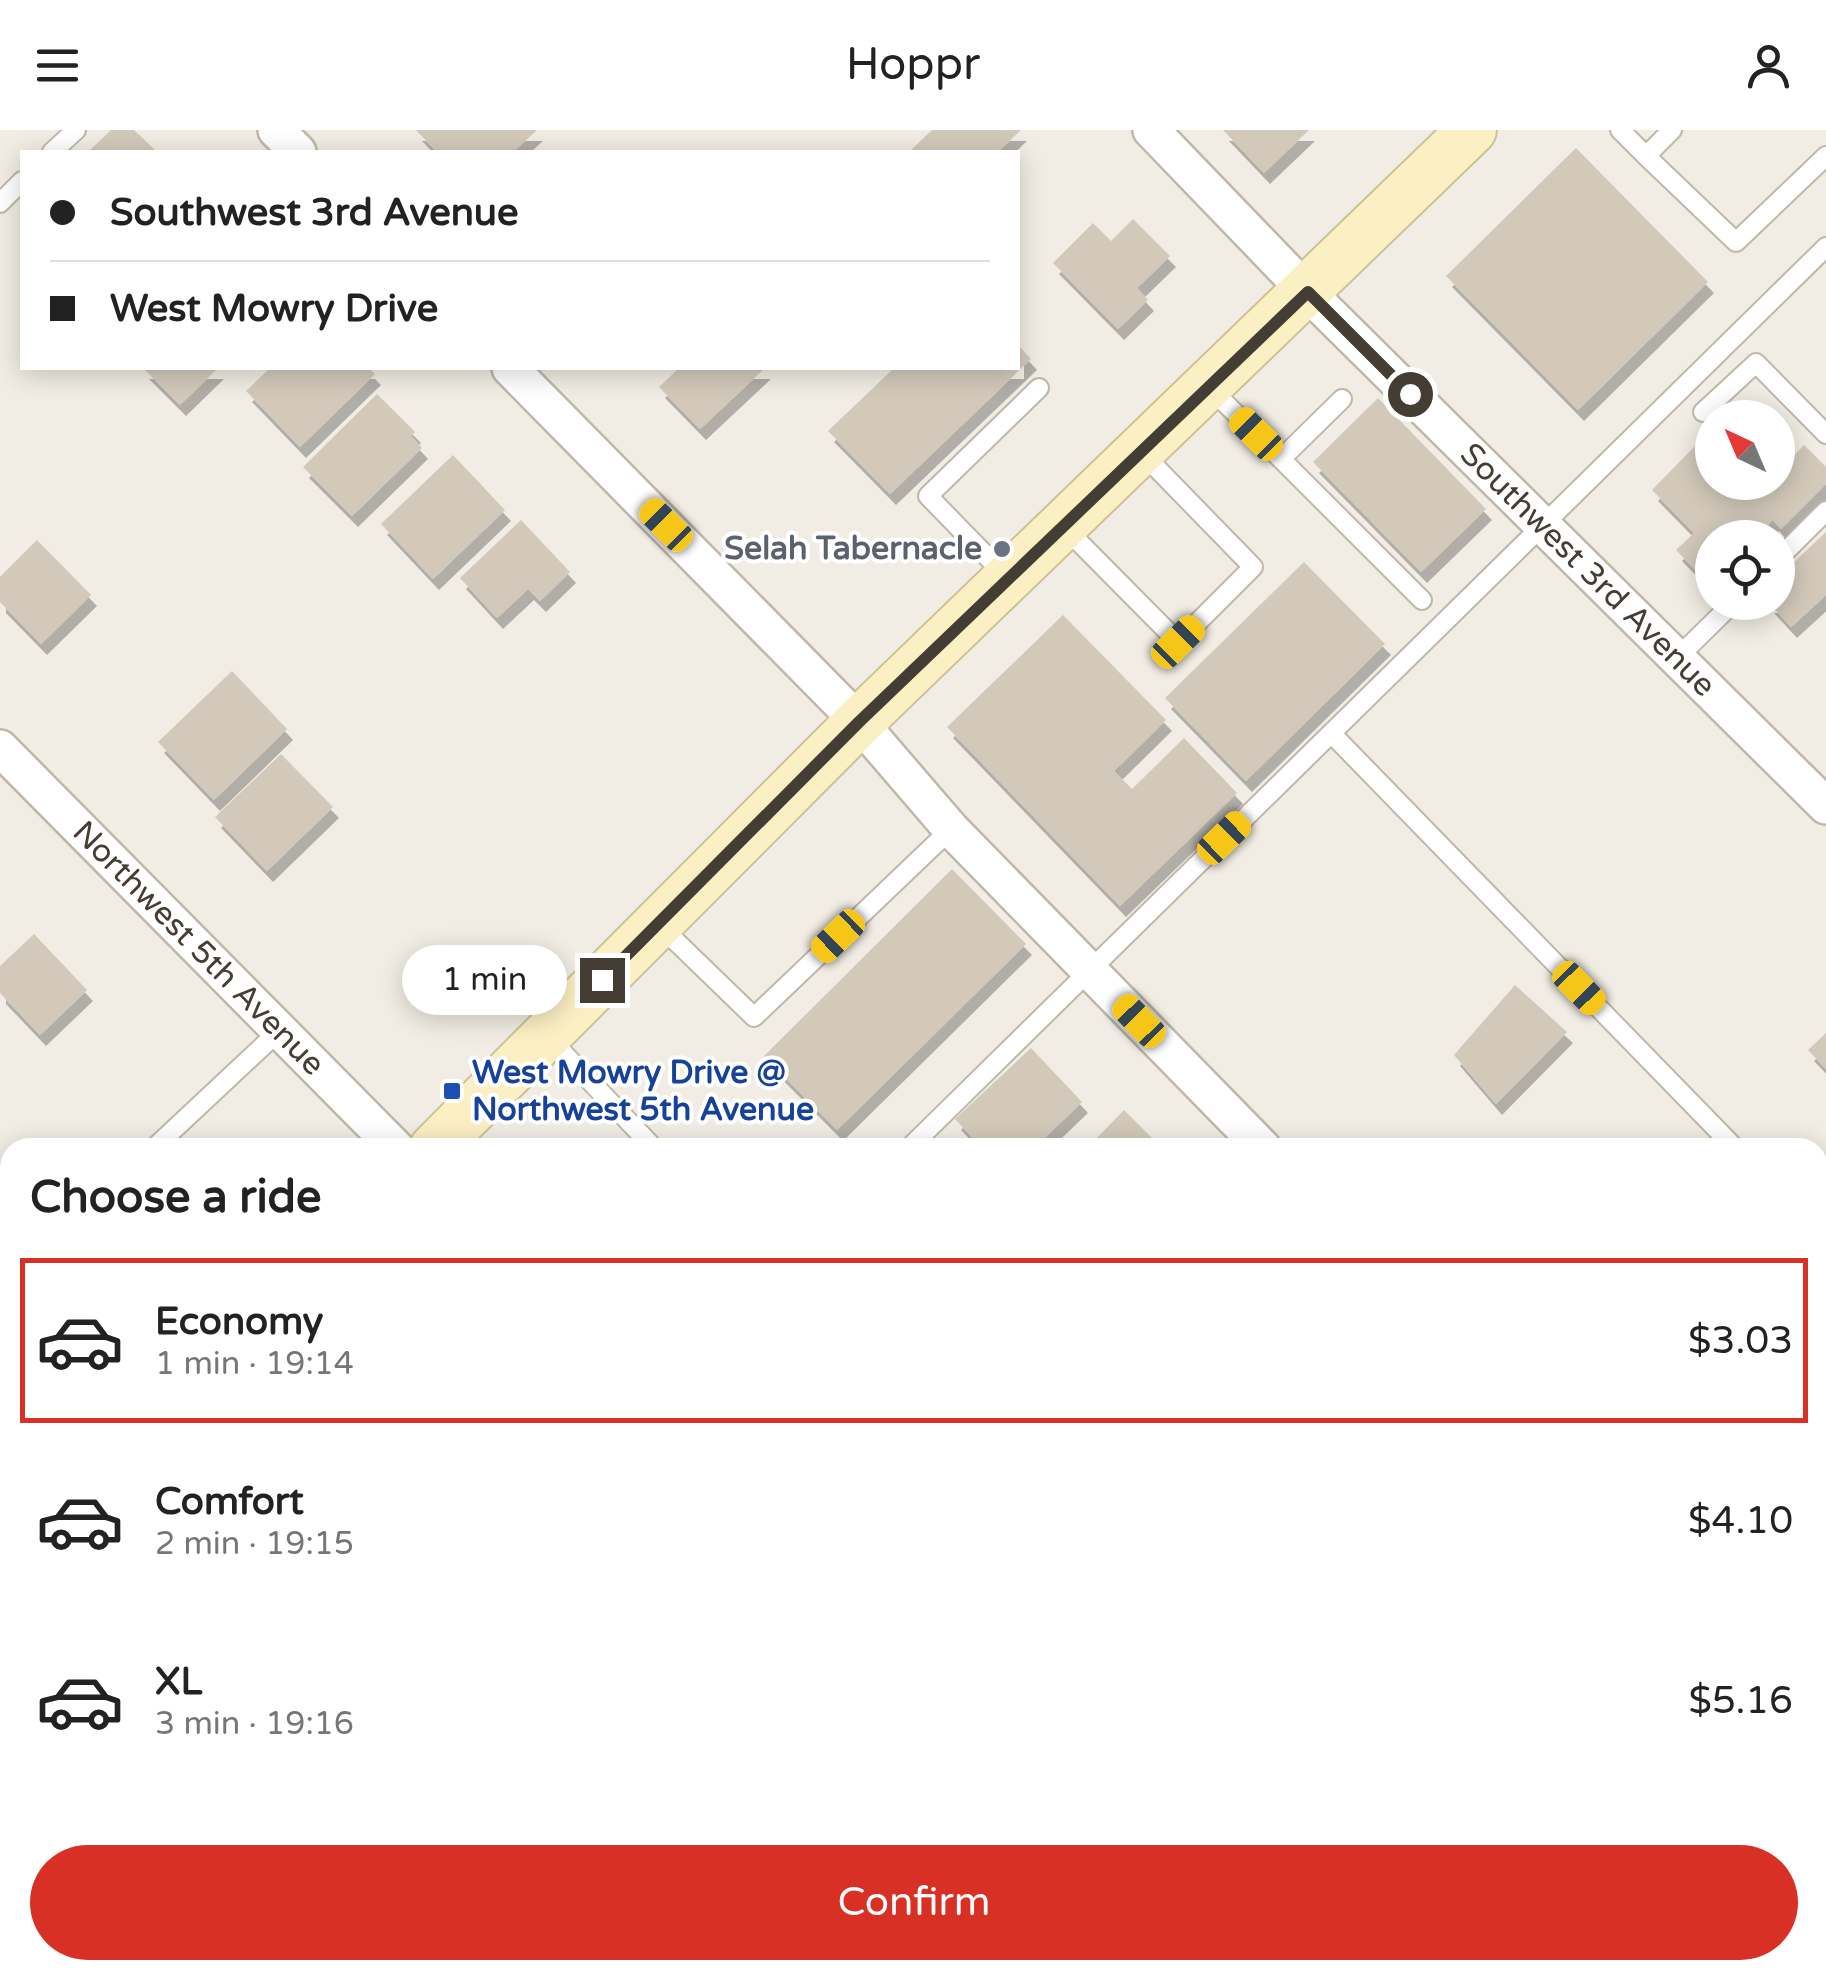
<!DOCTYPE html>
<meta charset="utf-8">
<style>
body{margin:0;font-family:"Varela Round",sans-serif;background:#f6f6f6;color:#222;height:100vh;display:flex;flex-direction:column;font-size:38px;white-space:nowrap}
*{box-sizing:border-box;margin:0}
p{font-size:32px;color:#767676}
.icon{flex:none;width:55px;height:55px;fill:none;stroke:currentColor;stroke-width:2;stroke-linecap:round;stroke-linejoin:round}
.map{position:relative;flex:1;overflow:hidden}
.drawer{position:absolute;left:0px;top:1008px;width:1828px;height:842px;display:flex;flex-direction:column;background:#fff;border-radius:30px 30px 0 0;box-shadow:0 5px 25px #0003}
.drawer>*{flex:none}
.top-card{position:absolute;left:20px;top:20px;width:1000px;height:220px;border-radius:0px;box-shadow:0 5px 25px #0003;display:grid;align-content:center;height:220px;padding:0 30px;background:#fff}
.needle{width:65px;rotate:316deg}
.buttons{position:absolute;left:1695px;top:270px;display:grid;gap:20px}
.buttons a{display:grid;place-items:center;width:100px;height:100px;border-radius:50%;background:#fff;box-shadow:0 5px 25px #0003;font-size:50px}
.end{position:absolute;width:45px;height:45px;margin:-22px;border:12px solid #433d34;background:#fff;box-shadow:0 0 0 5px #fff}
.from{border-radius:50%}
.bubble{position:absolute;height:70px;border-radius:35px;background:#fff;box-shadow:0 5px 25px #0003;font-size:32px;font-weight:600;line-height:70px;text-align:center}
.car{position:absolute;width:30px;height:60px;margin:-30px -15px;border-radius:12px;box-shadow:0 0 8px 2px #0007;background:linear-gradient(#f5c518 24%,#345 0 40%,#f5c518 0 76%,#345 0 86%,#f5c518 0)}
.top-card b{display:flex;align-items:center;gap:35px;height:95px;font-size:38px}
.top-card b+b{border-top:2px solid #e0e0e0}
.top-card i{width:25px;height:25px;background:#222}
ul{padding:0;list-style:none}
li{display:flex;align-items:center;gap:30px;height:165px;margin:0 20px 15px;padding:0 10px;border:5px solid transparent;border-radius:0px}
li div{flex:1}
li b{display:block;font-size:38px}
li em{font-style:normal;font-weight:600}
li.current{border-color:#d93025}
li>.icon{width:90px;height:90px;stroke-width:1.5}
h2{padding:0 30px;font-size:45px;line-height:120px}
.primary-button{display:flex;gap:20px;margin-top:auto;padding:20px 30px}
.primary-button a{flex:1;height:115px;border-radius:60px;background:#d93025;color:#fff;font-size:40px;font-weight:600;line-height:115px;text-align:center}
header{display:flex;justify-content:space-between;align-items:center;height:130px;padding:0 30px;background:#fff;font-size:45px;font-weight:600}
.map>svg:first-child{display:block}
</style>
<header><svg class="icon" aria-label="menu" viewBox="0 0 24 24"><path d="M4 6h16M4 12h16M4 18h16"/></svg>Hoppr<svg class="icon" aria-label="person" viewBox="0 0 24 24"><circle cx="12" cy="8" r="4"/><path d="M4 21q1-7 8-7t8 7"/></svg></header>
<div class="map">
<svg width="1826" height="1849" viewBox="0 0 1826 1849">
<defs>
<filter id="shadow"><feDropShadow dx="6" dy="11" stdDeviation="0" flood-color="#0004"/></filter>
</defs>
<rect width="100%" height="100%" fill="#f1ede4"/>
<path fill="#d2c9ba" filter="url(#shadow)" d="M111,0h23l23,22h-69z
M416,0h121l-24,22h-76z
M932,0h89l-23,22h-89z
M1223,0h86l-45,43z
M1576,18l132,134 -130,128 -132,-134z
M1133,89l37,37 -33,32 11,12 -30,29 -65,-66 40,-40 18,18z
M1018,215l13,14 -141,135 -62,-63 66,-63h124z
M143,238h75l-38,37z
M270,238h99l6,6 -75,73 -54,-56z
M679,238h86l-65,61 -41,-42z
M377,264l38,38 -4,4 11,12 -70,68 -49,-49z
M1378,268l108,111 -65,63 -108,-110z
M1699,312l13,14v26h27l14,14 14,-14h11v-10l26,-27 22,22v17l-45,45 -8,-9 -18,18h-43v42l-3,4 -33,-34 18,-17 -42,-43z
M453,325l52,55 -72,69 -52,-55z
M521,390l49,52 -30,29 -12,-12 -31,29 -37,-40z
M1826,402v63l-35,32 -23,-25h10v-25z
M37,410l54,55 -50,49 -41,-42v-25z
M1304,432l81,82 -139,137 -81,-83z
M1063,485l103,105 -52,51 18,18 52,-51 53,55 -117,113 -173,-179z
M232,541l55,58 -73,71 -56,-58z
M281,624l52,53 -66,64 -52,-54z
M952,739l74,75 -189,186 -73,-74z
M34,804l53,56 -47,45 -40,-42v-27z
M1515,855l52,47 -71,72 -42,-49z
M1826,903v36l-18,-19z
M1031,918l51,54 -48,46h-52l-27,-29z
M1124,980l34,34 -3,4h-68z
M0,1169l10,10v10l-10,10z
M1818,1248l8,9v34l-8,9z
M1818,1714l8,8v127h-130l-9,-9h131z
M0,1795l10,11v34h26l-10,9h-26z
M466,1840h278l9,9h-289l-4,-4z
M811,1840h214l-9,9h-197z"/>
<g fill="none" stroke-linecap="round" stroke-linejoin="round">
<defs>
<path id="lane" d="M1620,0l26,26
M1672,0l-26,26 90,86 90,-86
M52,22l24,-22
M0,73l22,-22
M1209,257l213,213
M1703,282l53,-49 70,71
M1281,329l61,-60
M1063,396l115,116 75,-75 -112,-115
M1778,429l48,-48
M1008,448l-80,-82 111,-108
M1677,528l57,-56
M1331,603l404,415
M658,794l96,93 197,-188
M547,906l107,112
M154,1018l126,-118
M909,1018l917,-901
M0,1082l10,10
M1818,1099l8,9
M0,1251l10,-10
M1818,1689l8,8
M66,1849l10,-9
M226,1849l9,-9
M1051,1849l10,-9"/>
<g id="street">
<path d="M276,0l22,22"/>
<path id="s1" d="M1151,0l156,162 519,514"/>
<path d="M510,238l349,354 92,107 312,319"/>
<path id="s2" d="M0,618l396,400"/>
<path d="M1818,1384l8,-8"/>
<path d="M1818,1558l8,8"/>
<path d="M1223,1840l9,9"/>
<path d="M1342,1849l10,-9"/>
</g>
<path id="secondary" d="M434,1018l425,-426 613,-592
M0,1446l10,-10
M0,1530l10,10
M308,1840l9,9"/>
</defs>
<use href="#lane" stroke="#bfb8aa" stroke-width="22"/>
<use href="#street" stroke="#bfb8aa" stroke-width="40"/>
<use href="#secondary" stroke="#cfc196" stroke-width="52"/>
<use href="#lane" stroke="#fff" stroke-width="18"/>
<use href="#street" stroke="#fff" stroke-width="35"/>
<use href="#secondary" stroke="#fbefc4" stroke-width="48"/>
</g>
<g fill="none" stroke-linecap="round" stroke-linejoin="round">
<path stroke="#433d34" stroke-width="12" d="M602,850l257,-258 449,-430 102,102"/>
</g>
<circle fill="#6b7280" stroke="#fff" stroke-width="4" cx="1002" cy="419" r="10"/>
<rect fill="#1a4fb4" stroke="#fff" stroke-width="4" x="442" y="951" width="20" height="20" rx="5"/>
<g text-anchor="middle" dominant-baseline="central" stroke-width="8" stroke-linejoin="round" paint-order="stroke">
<g font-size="32" font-weight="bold" fill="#5b616d" stroke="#fff" text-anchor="end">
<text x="982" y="419">Selah Tabernacle</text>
</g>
<g font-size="32" fill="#433d34" stroke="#fff">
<text stroke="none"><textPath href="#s1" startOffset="620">Southwest 3rd Avenue</textPath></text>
<text stroke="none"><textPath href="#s2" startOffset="282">Northwest 5th Avenue</textPath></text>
</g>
<g font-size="32" font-weight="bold" fill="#164399" stroke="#fff" text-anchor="start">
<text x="472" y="943">West Mowry Drive @<tspan x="472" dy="37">Northwest 5th Avenue</tspan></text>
</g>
</g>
</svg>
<div class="buttons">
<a><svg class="needle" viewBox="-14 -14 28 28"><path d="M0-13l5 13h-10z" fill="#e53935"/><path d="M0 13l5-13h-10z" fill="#767676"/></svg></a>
<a><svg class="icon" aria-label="locate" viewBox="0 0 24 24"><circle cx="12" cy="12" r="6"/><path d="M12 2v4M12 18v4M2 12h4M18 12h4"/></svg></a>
</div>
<i class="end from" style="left:1410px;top:264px"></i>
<i class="end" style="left:602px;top:850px"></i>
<div class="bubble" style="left:402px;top:815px;width:165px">1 min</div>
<i class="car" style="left:1256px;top:304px;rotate:315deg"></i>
<i class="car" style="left:666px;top:395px;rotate:315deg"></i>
<i class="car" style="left:1178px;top:512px;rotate:45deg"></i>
<i class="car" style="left:1224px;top:708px;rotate:46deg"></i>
<i class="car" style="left:838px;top:806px;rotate:226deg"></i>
<i class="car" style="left:1579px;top:858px;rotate:136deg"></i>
<i class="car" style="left:1139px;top:891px;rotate:316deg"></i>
<div class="top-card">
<b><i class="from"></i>Southwest 3rd Avenue</b>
<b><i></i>West Mowry Drive</b>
</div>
<section class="drawer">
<h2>Choose a ride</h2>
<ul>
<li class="current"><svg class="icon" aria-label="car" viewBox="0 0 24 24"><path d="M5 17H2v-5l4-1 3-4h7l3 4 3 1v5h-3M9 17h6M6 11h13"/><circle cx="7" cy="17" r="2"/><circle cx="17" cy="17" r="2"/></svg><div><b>Economy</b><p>1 min · 19:14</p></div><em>$3.03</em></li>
<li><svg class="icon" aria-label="car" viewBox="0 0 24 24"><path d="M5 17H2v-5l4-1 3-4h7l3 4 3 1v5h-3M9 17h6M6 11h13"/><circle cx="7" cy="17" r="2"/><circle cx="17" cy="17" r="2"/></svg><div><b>Comfort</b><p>2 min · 19:15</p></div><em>$4.10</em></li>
<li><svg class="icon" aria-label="car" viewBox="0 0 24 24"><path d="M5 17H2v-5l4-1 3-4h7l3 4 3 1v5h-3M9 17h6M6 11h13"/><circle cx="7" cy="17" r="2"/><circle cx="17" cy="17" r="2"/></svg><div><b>XL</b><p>3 min · 19:16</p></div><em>$5.16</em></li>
</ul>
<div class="primary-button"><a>Confirm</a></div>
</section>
</div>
